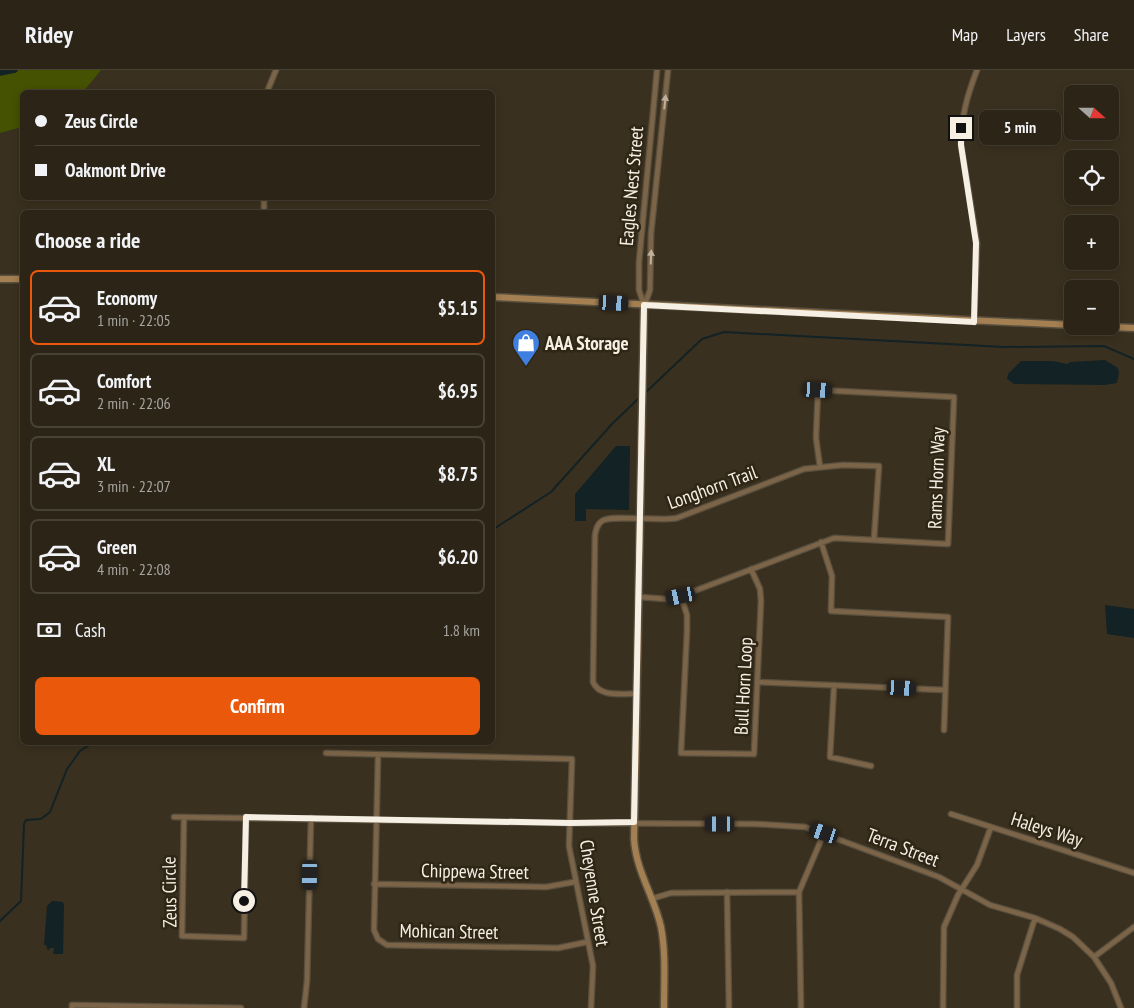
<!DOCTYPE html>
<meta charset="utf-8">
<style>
body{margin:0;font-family:"PT Sans Narrow",sans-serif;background:#383024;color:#f1f3f6;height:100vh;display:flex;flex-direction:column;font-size:19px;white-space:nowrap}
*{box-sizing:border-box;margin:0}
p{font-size:16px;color:#a6a4a1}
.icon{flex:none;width:28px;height:28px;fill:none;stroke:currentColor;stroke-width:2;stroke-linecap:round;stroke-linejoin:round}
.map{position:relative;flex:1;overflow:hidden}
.panel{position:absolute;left:20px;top:140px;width:475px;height:535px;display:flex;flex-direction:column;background:#2c2417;border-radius:8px;box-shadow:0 2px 8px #0003,0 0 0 1px #484136}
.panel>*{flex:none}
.hud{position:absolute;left:20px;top:20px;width:475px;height:110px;border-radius:8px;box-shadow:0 2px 8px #0003,0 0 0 1px #484136;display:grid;align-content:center;height:110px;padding:0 15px;background:#2c2417}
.needle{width:32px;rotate:111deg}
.buttons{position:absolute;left:1064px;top:15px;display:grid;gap:10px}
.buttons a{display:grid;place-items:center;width:55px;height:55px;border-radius:8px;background:#2c2417;box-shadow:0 2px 8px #0003,0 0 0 1px #484136;font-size:25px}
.end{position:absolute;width:22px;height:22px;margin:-11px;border:6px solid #f5efe4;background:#111;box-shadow:0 0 0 2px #111}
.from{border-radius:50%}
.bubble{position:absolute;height:35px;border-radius:8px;background:#2c2417;box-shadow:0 2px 8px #0003,0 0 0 1px #484136;font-size:16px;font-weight:700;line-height:35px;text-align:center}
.car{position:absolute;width:15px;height:30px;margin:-15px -8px;border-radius:6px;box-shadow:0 0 4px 1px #0007;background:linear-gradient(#222 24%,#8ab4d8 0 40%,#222 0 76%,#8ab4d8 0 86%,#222 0)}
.hud b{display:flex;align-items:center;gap:18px;height:48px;font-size:19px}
.hud b+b{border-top:1px solid #484136}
.hud i{width:12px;height:12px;background:#f1f3f6}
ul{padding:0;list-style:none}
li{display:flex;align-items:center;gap:15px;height:75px;margin:0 10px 8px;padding:0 5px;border:2px solid #484136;border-radius:8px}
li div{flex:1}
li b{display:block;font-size:19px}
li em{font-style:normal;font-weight:700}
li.active{border-color:#ea580c}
li>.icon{width:45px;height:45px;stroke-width:1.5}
h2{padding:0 15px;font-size:22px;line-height:60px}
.pay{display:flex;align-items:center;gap:12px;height:55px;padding:0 15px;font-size:19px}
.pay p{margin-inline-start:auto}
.cta{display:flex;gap:10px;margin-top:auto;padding:10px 15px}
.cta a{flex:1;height:58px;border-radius:8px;background:#ea580c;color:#fff;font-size:20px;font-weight:700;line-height:58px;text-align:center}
header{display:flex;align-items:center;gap:30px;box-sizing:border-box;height:70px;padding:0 25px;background:#2c2417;border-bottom:1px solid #484136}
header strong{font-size:24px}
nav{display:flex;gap:28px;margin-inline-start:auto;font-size:18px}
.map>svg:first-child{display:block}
</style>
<header>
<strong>Ridey</strong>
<nav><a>Map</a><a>Layers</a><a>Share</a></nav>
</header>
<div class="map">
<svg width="1134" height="938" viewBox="0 0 1134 938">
<rect width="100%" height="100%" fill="#3a301f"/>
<path fill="#445201" d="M0,0h101l-18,22h-61v35l-22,6z"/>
<path fill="#122225" d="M1105,290l13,8 1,5 -2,10 -13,2 -90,-1 -7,-5 1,-5 13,-13h32l14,3 3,-2z
M616,376h14l-1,64 -43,-1v12h-11v-27z
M1105,535l29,4v29l-27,-4z
M52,831l11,1 1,4 -1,48h-10l1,-6h-4l-2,3 -2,-6h-2l3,-39z"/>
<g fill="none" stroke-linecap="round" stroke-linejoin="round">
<path stroke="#122225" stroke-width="2" d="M645,323l57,-54 22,-7 280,15 100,-1 30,13
M492,460l59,-38 61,-68 27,-26
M0,851l21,-20 3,-77 2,-4 15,-1 9,-7 17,-43 13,-18 14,-9"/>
<path stroke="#122225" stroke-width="5.5" d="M0,3l15,-3"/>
<defs>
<path id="street" d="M267,22l9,-22
M264,142v-14
M645,234l5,-14 1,-56 17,-164
M644,235l-5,-15v-28l18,-192
M974,252l3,-79 -16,-98c0,-28 6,-49 16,-75
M821,472l11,34 -1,35 117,6 -4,113
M681,526l6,19v16l-6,122 73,1 7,-153 -1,-12 -9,-20
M639,527l27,2 15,-3 153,-58 114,6 6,-147 -136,-7 -2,48 4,29
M759,612l186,8
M834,615l-4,72 41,9
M637,624c-15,-1 -37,4 -44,-12l2,-147c1,-5 2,-11 7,-14 10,-7 58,1 75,-3l127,-49 39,-4 36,1 -5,73
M326,683l246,6 -3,87 24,120 -2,42
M378,686l-4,174 4,9 9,6 171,3 29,-6
M951,744l183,59
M174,747l396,6 186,1 49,3 134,50 51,28 45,13 25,11 13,8 21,20 17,26 10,25
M184,747l-2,119 62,2 2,-121
M374,814l172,3 28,-5
M727,822l2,116
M651,829l20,-6 128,-1
M1094,887l40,-30
M72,938v-3l169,3
M304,938l3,-27 4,-163
M801,938l-2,-116 25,-59
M943,938l1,-81 14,-32 19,-30 14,-38
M1017,938v-33l18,-57"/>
<path id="secondary" d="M0,209h22
M492,227l580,28
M644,235l-10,534c2,32 20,57 27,88 5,26 3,54 3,81
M1092,256l42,2"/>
</defs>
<use href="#street" stroke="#584f3f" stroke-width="7"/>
<use href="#secondary" stroke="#584f3f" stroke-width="9"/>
<use href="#street" stroke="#7b6447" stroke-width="4.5"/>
<use href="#secondary" stroke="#a37f51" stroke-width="6"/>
</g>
<defs><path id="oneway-solid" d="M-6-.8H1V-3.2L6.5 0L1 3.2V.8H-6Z" transform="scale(1.25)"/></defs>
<g fill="#beb09d">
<use href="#oneway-solid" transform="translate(665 32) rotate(-84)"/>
<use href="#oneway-solid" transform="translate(651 187) rotate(-88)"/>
</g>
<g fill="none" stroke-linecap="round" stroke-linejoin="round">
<path stroke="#f5efe4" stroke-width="6" d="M244,831l2,-84 324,6 64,-1 10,-517 330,17 2,-79 -15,-98v-17"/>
</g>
<defs>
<symbol id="shop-pin" viewBox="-11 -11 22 30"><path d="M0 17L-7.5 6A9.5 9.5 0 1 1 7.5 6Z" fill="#3f7fe0" stroke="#2f2616"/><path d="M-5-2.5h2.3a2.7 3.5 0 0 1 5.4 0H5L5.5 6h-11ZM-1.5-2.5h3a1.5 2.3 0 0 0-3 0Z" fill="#fff"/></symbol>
</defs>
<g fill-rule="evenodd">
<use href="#shop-pin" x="510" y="257" width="32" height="43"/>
</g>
<g text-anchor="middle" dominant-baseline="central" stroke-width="5" stroke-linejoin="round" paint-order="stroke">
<g font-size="19" fill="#f5efe4" stroke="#2f2616">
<text transform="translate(631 116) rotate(-85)">Eagles Nest Street</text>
<text transform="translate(936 408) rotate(-88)">Rams Horn Way</text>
<text transform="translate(712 417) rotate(-20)">Longhorn Trail</text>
<text transform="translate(743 616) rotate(-87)">Bull Horn Loop</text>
<text transform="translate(1047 759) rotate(18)">Haleys Way</text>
<text transform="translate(903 777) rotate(21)">Terra Street</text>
<text transform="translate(475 801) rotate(1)">Chippewa Street</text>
<text transform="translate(169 822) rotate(-91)">Zeus Circle</text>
<text transform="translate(595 823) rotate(81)">Cheyenne Street</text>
<text transform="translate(449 861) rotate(1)">Mohican Street</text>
</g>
<g font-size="19" font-weight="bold" fill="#f5efe4" stroke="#2f2616" text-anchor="start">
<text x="545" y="273">AAA Storage</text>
</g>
</g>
</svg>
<div class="buttons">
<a><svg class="needle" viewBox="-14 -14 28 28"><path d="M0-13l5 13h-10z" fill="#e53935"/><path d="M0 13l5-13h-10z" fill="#a6a4a1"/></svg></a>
<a><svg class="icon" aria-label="locate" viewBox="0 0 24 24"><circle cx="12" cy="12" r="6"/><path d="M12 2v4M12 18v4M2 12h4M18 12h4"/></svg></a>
<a>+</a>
<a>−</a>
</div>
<i class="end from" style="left:244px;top:831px"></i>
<i class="end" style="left:961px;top:58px"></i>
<div class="bubble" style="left:979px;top:40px;width:82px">5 min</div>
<i class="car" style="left:614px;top:233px;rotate:93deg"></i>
<i class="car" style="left:818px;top:320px;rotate:93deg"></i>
<i class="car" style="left:681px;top:526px;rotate:258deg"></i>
<i class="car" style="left:902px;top:618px;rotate:93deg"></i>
<i class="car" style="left:720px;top:754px;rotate:270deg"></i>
<i class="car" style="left:824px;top:763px;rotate:289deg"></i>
<i class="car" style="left:310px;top:805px;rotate:181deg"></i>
<div class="hud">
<b><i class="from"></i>Zeus Circle</b>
<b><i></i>Oakmont Drive</b>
</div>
<section class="panel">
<h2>Choose a ride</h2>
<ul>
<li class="active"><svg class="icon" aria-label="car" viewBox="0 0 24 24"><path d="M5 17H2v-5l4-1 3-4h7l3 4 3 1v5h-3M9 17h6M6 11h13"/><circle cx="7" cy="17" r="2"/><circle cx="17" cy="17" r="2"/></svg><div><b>Economy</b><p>1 min · 22:05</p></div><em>$5.15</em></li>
<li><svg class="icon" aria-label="car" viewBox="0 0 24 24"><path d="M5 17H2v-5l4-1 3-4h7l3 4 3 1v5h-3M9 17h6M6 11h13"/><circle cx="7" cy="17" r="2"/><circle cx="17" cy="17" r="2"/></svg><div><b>Comfort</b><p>2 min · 22:06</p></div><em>$6.95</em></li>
<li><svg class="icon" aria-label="car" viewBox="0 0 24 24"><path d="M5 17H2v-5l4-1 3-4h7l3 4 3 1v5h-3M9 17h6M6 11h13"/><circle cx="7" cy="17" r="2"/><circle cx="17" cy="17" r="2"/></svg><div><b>XL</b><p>3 min · 22:07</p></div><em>$8.75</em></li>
<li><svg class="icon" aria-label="car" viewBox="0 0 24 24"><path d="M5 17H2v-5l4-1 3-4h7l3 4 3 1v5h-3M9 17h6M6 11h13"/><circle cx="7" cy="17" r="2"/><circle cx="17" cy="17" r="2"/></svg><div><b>Green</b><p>4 min · 22:08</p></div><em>$6.20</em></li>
</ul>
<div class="pay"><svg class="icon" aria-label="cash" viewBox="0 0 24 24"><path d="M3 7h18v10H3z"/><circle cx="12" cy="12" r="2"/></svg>Cash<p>1.8 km</p></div>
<div class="cta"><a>Confirm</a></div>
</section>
</div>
